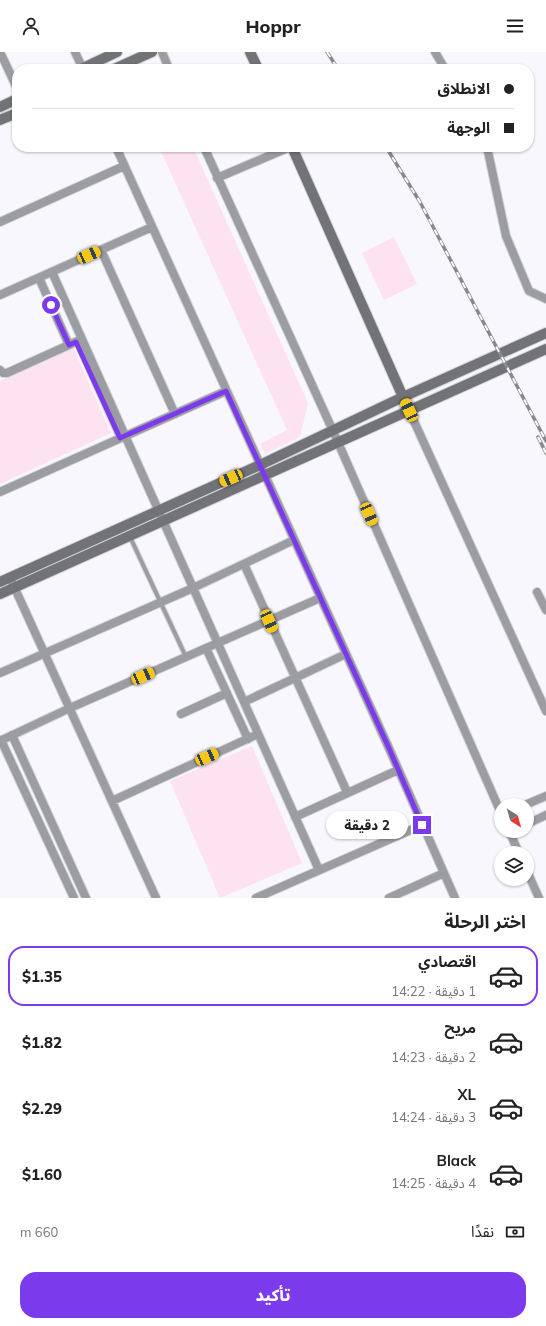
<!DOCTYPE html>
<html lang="ar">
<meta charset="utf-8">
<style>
body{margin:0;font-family:Mulish,"Noto Sans Arabic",sans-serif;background:#f6f6f6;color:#222;direction:rtl;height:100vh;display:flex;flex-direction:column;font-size:15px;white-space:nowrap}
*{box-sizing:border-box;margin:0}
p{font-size:13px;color:#767676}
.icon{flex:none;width:22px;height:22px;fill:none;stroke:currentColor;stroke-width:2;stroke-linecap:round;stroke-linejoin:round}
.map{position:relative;height:846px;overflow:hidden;direction:ltr}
.drawer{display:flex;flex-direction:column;background:#fff;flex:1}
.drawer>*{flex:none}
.banner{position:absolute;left:12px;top:12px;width:522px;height:88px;border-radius:16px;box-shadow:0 1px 3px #0004;direction:rtl;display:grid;align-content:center;height:88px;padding:0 20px;background:#fff}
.needle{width:26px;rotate:143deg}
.tools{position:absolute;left:494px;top:746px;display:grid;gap:8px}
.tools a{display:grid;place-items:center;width:40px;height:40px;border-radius:50%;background:#fff;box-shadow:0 1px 3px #0004;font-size:20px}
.end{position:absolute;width:18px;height:18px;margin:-9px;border:5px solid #7c3aed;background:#fff;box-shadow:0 0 0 2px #fff}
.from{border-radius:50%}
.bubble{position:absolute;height:28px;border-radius:14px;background:#fff;box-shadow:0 1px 3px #0004;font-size:13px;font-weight:800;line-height:28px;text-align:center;direction:rtl}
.car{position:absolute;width:12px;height:24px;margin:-12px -6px;border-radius:5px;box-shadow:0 0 3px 1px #0007;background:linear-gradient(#f5c518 24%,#345 0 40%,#f5c518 0 76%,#345 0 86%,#f5c518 0)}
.banner b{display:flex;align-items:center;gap:14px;height:38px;font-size:15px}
.banner b+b{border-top:1px solid #e0e0e0}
.banner i{width:10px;height:10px;background:#222}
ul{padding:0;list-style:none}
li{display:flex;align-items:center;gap:12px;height:60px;margin:0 8px 6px;padding:0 12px;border:2px solid transparent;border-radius:16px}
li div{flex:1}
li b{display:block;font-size:15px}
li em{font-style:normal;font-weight:800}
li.on{border-color:#7c3aed}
li>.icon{width:36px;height:36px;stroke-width:1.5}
h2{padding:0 20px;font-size:18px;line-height:48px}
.pay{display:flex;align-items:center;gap:10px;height:44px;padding:0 20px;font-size:15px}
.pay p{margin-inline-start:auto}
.primary-button{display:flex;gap:8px;margin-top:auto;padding:8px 20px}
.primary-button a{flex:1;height:46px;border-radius:16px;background:#7c3aed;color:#fff;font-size:16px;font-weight:800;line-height:46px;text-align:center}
header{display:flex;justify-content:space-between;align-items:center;height:52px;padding:0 20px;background:#fff;font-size:18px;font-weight:800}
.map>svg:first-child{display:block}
</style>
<header><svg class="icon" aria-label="menu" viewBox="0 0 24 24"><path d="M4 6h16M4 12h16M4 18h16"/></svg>Hoppr<svg class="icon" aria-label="person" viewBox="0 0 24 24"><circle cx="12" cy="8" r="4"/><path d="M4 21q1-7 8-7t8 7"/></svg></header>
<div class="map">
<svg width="546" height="846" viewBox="0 0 546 846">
<rect width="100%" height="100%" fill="#f7f7fd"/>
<path fill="#fde2ef" d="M159,95h34l115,256 -8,34 -35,17 -5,-10 27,-14z
M394,185l23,47 -33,16 -22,-47z
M73,295l38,86 -111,51v-103z
M252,694l50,117 -82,35 -50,-117z"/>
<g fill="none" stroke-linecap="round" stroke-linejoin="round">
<defs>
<path id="lane" d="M76,290l43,96
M131,487l55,118"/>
<path id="street" d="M0,0l17,36
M75,0l8,17
M162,0l7,17
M435,0l10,17
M116,95l272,599 67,152
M204,95l129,284 168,382
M487,95l19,89 23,55 17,8
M217,126l73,-31
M0,170l124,-56
M101,198l74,164
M52,220l267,598
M39,226l30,67
M0,243l152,-68
M0,318l3,3h4l75,-34
M403,345l143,314
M0,440l226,-101
M244,512l103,228
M12,530l144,316
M537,540l9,18
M206,596l42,91
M0,621l193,-85 101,-48
M244,650l102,-48
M181,662l46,-21
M12,683l74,163
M1,688l73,158
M0,689l70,-33 250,-110
M112,749l146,-67
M525,753l21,-9
M295,765l103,-47
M527,772l19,-9
M509,779l10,22
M527,819l12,27
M256,846l166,-73
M389,846l55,-25"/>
<path id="secondary" d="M250,0l8,17
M81,17l36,-17
M114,17l38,-17
M0,55l17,-8
M0,68l17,-7
M292,95l111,250
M0,530l260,-117 143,-68 143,-64
M0,542l546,-245"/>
</defs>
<use href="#lane" stroke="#d3d3d9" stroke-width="6"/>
<use href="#street" stroke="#d3d3d9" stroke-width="10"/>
<use href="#secondary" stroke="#d3d3d9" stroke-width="12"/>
<use href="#lane" stroke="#9c9da0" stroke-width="4"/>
<use href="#street" stroke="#9c9da0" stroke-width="8"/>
<use href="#secondary" stroke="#717376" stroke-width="10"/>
<defs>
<path id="rail" d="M327,0l11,17
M386,95l34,55 126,239
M538,385l8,16"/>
</defs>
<use href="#rail" stroke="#89898d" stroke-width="3.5"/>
<use href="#rail" stroke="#fff" stroke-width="2" stroke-dasharray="6" stroke-linecap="butt"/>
</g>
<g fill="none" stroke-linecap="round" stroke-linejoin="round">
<path stroke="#7c3aed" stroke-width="5" d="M51,253l18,40 7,-3 44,96 106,-47 162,355 34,79"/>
</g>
</svg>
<div class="tools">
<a><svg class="needle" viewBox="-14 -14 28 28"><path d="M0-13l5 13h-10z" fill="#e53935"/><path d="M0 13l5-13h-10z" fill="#767676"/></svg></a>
<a><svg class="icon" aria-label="layers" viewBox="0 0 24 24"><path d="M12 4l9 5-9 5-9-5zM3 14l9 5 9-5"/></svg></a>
</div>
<i class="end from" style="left:51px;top:253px"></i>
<i class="end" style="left:422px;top:773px"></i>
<div class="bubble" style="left:326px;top:759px;width:82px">2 دقيقة</div>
<i class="car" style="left:89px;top:203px;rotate:66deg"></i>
<i class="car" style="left:409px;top:358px;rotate:335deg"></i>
<i class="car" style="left:231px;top:426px;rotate:246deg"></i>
<i class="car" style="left:369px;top:462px;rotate:156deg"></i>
<i class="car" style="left:269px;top:569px;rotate:156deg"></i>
<i class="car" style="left:143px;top:624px;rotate:66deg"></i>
<i class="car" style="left:207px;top:705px;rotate:66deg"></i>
<div class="banner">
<b><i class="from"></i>الانطلاق</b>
<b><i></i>الوجهة</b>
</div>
</div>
<section class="drawer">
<h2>اختر الرحلة</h2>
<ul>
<li class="on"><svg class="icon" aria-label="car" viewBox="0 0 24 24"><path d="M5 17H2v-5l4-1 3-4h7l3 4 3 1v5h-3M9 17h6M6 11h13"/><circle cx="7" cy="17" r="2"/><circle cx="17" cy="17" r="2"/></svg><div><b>اقتصادي</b><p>1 دقيقة · 14:22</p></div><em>$1.35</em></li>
<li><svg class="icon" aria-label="car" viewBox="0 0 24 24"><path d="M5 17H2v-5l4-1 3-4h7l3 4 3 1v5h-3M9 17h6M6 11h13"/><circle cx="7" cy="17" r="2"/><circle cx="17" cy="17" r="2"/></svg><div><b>مريح</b><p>2 دقيقة · 14:23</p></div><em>$1.82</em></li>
<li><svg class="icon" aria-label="car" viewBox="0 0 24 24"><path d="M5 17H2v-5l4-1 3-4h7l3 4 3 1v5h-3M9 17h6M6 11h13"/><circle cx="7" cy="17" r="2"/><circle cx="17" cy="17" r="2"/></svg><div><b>XL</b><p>3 دقيقة · 14:24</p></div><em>$2.29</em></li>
<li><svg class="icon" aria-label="car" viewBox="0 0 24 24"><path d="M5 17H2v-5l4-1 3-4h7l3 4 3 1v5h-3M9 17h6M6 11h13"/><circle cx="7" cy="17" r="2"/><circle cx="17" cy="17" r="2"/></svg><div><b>Black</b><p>4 دقيقة · 14:25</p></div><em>$1.60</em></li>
</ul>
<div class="pay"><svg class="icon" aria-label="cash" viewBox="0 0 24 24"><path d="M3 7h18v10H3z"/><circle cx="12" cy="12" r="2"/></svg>نقدًا<p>660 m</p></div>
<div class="primary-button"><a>تأكيد</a></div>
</section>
